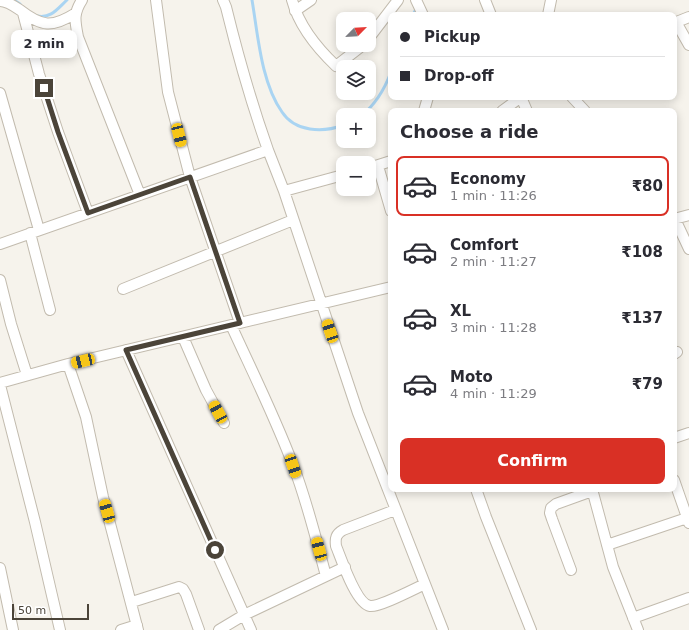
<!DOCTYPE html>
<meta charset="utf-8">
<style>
body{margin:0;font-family:"DejaVu Sans",sans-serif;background:#f7f7f7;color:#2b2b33;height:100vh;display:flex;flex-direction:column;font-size:15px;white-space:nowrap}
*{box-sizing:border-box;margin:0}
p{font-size:13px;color:#7c7c81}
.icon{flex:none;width:22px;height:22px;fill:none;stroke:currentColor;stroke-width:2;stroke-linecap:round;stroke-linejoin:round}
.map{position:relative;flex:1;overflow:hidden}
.panel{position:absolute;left:388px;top:108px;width:289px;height:384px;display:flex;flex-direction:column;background:#fff;border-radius:8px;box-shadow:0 2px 10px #0003}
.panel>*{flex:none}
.guide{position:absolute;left:388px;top:12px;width:289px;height:88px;border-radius:8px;box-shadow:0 2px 10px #0003;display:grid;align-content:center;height:88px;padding:0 12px;background:#fff}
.needle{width:26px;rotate:66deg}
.fabs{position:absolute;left:336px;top:12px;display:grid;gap:8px}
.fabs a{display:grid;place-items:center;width:40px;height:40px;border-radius:8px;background:#fff;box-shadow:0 2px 10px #0003;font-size:20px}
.scale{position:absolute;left:12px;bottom:10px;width:77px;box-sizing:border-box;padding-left:4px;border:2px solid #4b4439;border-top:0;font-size:11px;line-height:14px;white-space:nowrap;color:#4b4439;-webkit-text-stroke:3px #fff;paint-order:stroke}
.end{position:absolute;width:18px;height:18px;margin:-9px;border:5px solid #4b4439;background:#fff;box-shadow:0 0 0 2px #fff}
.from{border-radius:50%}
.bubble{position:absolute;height:28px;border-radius:8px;background:#fff;box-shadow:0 2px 10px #0003;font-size:13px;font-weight:700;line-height:28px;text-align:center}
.car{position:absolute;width:12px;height:24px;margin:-12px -6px;border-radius:5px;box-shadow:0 0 3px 1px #0007;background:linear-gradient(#f5c518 24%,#345 0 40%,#f5c518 0 76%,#345 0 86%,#f5c518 0)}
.guide b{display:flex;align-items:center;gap:14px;height:38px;font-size:15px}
.guide b+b{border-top:1px solid #e1e1e2}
.guide i{width:10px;height:10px;background:#2b2b33}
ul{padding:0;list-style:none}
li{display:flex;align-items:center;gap:12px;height:60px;margin:0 8px 6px;padding:0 4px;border:2px solid transparent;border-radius:8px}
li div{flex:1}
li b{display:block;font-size:15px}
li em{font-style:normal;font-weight:700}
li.active{border-color:#d93025}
li>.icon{width:36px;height:36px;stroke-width:1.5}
h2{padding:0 12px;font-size:18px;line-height:48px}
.action{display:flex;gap:8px;margin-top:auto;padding:8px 12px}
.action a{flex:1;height:46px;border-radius:8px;background:#d93025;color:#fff;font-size:16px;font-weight:700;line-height:46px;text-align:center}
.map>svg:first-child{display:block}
</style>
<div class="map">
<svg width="689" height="630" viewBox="0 0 689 630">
<rect width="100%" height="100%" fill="#f6f3ec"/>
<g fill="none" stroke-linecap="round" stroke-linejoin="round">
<path stroke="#a9d4f2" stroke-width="3" d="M14,0l6,4
M252,0c6,35 9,82 30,112 13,20 41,21 61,13
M413,15l4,-8
M37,16c14,3 21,-8 30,-16
M362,115c14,-11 23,-27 29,-43"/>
<defs>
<path id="minor" d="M82,0c-9,14 -7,21 -4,37l62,158
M156,0l12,92 22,85 50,146
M223,0l3,7c12,49 25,95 42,143
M292,0c7,26 25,48 44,66l27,-21
M416,0l7,15
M485,0l6,15
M0,1c7,0 14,5 20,9 22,17 32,18 56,3
M295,11l16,-11
M23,13l16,61 19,58 30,81
M548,15l3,-15
M676,22l13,23
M674,23l15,-6
M369,38l29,-38
M0,93l39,137
M521,97l6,14
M572,97l13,14
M424,111l4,-14
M502,111l19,-14
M378,166l13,45
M369,168l22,-7
M284,191l74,222 85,217
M674,219l15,-4
M675,219l14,30
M30,233l20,77
M0,244l268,-94 16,41 59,-16
M0,280l11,44 16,51
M123,289l170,-69
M231,325c21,46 44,92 62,140 14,36 23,74 33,111
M183,337l23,53 18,33
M126,350l125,280
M674,354l3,-2
M68,364l18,53 17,80 35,133
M0,383l68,-19 323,-77
M0,385l35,137 25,108
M674,438l15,-5
M674,480l15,43
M476,489l10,28 45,113
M592,489l21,78 25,63
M395,510l-52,20c-7,4 -8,8 -7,16 5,12 20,58 34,60 10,1 44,-17 55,-22
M607,545l80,-27
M0,568l13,62
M571,570l-19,-51 -2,-6 1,-5 5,-4 36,-13
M132,602l47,-15 4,2 3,5 13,36
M633,618l56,-20
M121,630l16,-5
M219,630l25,-15 101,-48"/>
</defs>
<use href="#minor" stroke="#c2bbae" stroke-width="12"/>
<use href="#minor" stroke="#fff" stroke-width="10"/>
</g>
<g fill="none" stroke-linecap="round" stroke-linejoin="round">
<path stroke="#4b4439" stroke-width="5" d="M44,88l14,44 30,81 102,-36 50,146 -114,27 89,200"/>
</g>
</svg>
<div class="fabs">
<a><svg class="needle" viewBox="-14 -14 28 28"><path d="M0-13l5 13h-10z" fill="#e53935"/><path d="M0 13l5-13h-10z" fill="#7c7c81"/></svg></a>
<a><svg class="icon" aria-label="layers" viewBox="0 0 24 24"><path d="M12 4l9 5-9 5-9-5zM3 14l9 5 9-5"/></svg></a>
<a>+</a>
<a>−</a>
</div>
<div class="scale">50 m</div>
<i class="end from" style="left:215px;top:550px"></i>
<i class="end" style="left:44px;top:88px"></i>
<div class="bubble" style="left:11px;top:30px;width:66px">2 min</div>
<i class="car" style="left:179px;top:135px;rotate:166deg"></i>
<i class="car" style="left:330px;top:331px;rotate:341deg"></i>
<i class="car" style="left:83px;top:361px;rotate:257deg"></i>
<i class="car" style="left:218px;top:412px;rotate:331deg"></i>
<i class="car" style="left:293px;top:466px;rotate:161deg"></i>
<i class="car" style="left:107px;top:511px;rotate:344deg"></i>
<i class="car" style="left:319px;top:549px;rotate:345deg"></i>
<div class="guide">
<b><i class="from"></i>Pickup</b>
<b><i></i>Drop-off</b>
</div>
<section class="panel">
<h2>Choose a ride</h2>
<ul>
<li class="active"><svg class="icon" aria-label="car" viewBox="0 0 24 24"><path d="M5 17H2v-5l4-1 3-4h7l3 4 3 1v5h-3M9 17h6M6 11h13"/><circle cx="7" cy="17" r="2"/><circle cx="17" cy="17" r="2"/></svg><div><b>Economy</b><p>1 min · 11:26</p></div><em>₹80</em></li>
<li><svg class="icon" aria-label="car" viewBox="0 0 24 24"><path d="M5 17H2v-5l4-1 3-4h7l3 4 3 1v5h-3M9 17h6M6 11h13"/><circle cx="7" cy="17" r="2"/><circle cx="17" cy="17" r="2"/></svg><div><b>Comfort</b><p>2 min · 11:27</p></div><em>₹108</em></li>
<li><svg class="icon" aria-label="car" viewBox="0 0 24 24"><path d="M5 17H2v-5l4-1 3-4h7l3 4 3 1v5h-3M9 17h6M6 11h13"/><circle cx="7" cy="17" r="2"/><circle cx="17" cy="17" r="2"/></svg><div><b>XL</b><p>3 min · 11:28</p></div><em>₹137</em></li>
<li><svg class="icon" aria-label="car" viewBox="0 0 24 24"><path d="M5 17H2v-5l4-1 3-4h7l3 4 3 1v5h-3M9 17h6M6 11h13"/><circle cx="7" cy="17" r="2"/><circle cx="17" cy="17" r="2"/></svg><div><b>Moto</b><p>4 min · 11:29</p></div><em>₹79</em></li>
</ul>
<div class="action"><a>Confirm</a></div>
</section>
</div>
